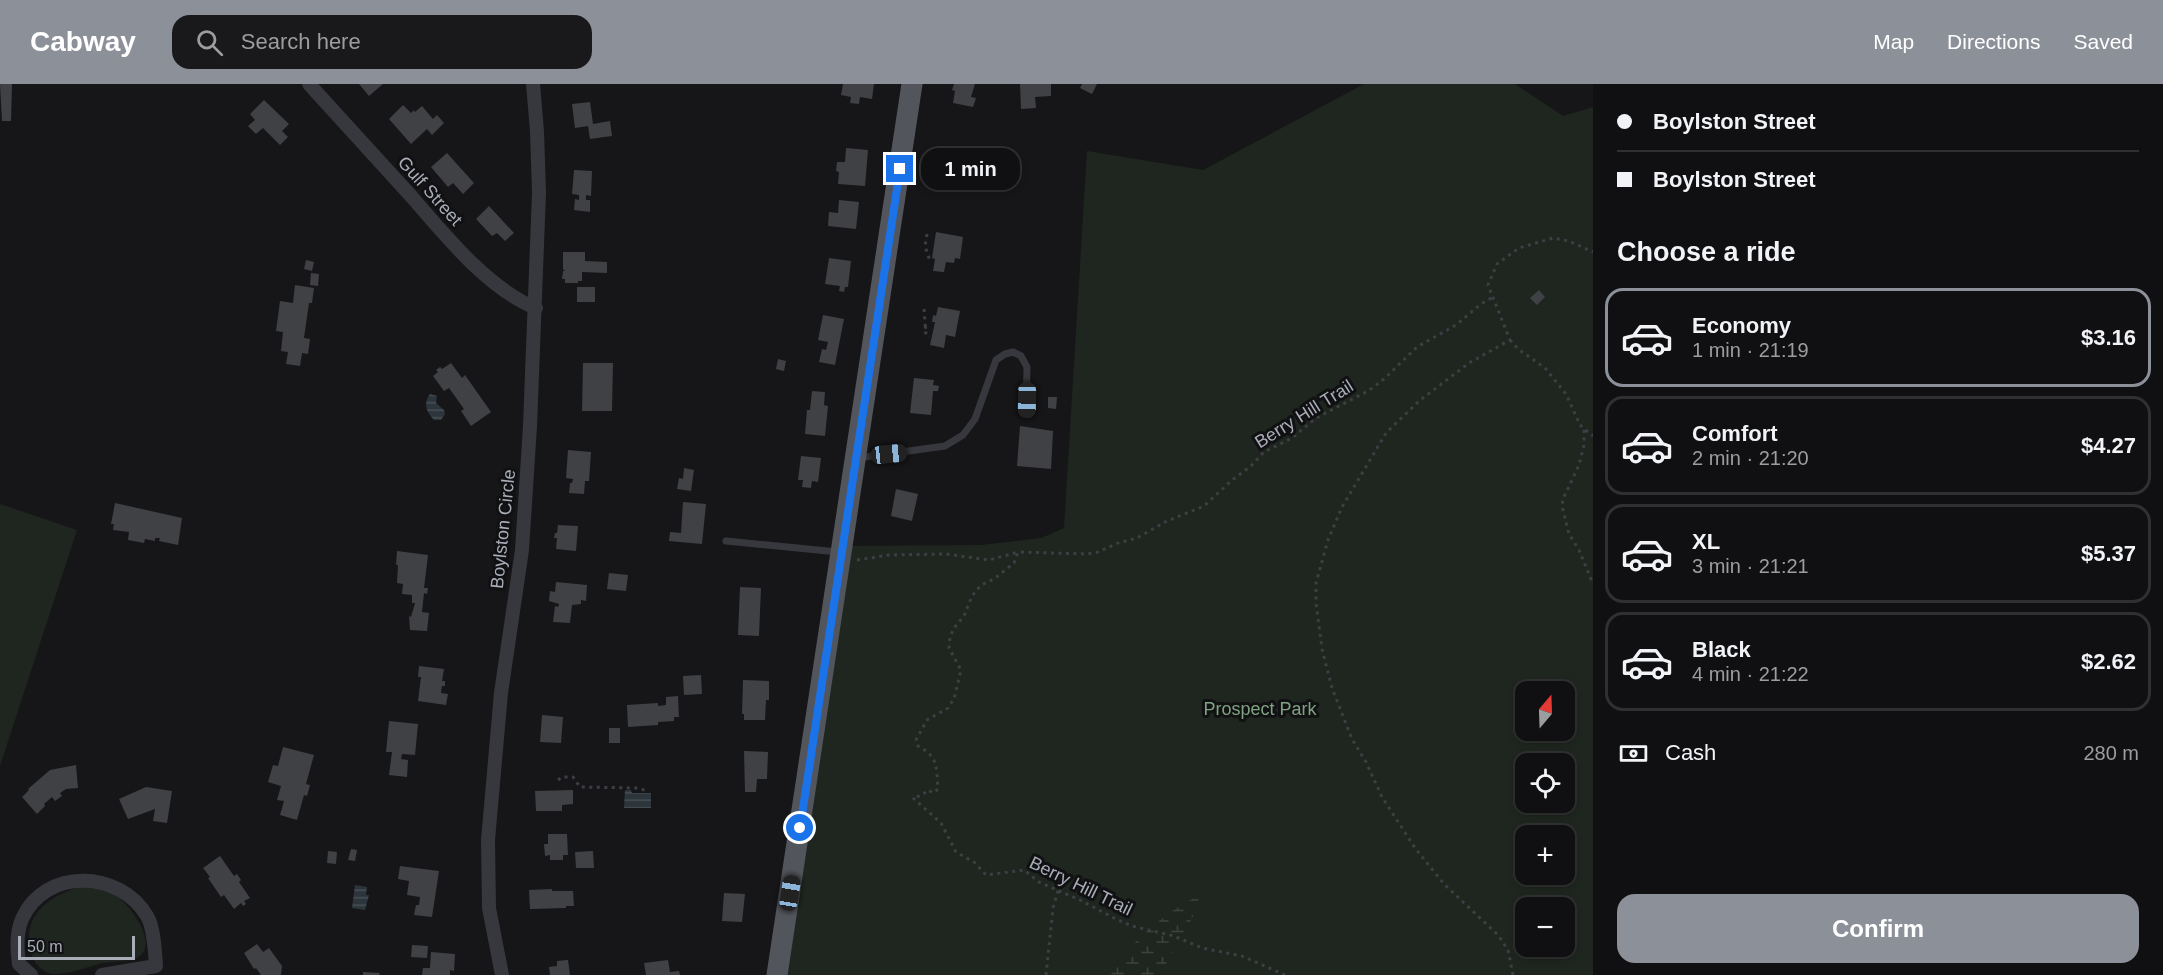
<!DOCTYPE html>
<meta charset="utf-8">
<style>
body{margin:0;font-family:Arial,sans-serif;background:#19191b;color:#f1f3f6;height:100vh;display:flex;flex-direction:column;font-size:22px;white-space:nowrap}
*{box-sizing:border-box;margin:0}
p{font-size:20px;color:#9c9d9f}
.icon{flex:none;width:33px;height:33px;fill:none;stroke:currentColor;stroke-width:2;stroke-linecap:round;stroke-linejoin:round}
.map{position:relative;flex:1;overflow:hidden}
.drawer{display:flex;flex-direction:column;background:#101012;width:570px}
.drawer>*{flex:none}
.top-card{display:grid;align-content:center;height:132px;padding:0 24px;background:#101012}
.needle{width:39px;rotate:19deg}
.tools{position:absolute;left:1515px;top:597px;display:grid;gap:12px}
.tools a{display:grid;place-items:center;width:60px;height:60px;border-radius:12px;background:#101012;box-shadow:0 3px 9px #0003,0 0 0 2px #303032;font-size:30px}
.scale{position:absolute;left:18px;bottom:15px;width:117px;box-sizing:border-box;padding-left:6px;border:3px solid #a8adb8;border-top:0;font-size:16px;line-height:21px;white-space:nowrap;color:#a8adb8;-webkit-text-stroke:4px #111113;paint-order:stroke}
.end{position:absolute;width:27px;height:27px;margin:-14px;border:8px solid #1a73e8;background:#fff;box-shadow:0 0 0 3px #fff}
.from{border-radius:50%}
.bubble{position:absolute;height:42px;border-radius:18px;background:#101012;box-shadow:0 3px 9px #0003,0 0 0 2px #303032;font-size:20px;font-weight:800;line-height:42px;text-align:center}
.car{position:absolute;width:18px;height:36px;margin:-18px -9px;border-radius:8px;box-shadow:0 0 4px 2px #0007;background:linear-gradient(#222 24%,#8ab4d8 0 40%,#222 0 76%,#8ab4d8 0 86%,#222 0)}
.top-card b{display:flex;align-items:center;gap:21px;height:57px;font-size:22px}
.top-card b+b{border-top:2px solid #303032}
.top-card i{width:15px;height:15px;background:#f1f3f6}
ul{padding:0;list-style:none}
li{display:flex;align-items:center;gap:18px;height:99px;margin:0 12px 9px;padding:0 12px;border:3px solid #303032;border-radius:18px}
li div{flex:1}
li b{display:block;font-size:22px}
li em{font-style:normal;font-weight:800}
li.selected{border-color:#8c9099}
li>.icon{width:54px;height:54px;stroke-width:1.5}
h2{padding:0 24px;font-size:27px;line-height:72px}
.pay{display:flex;align-items:center;gap:15px;height:66px;padding:0 24px;font-size:22px}
.pay p{margin-inline-start:auto}
.primary-button{display:flex;gap:12px;margin-top:auto;padding:12px 24px}
.primary-button a{flex:1;height:69px;border-radius:18px;background:#8c9099;color:#fff;font-size:24px;font-weight:800;line-height:69px;text-align:center}
header{display:flex;align-items:center;gap:36px;box-sizing:border-box;height:84px;padding:0 30px;background:#8c9099;color:#fff}
header strong{font-size:28px}
nav{display:flex;gap:33px;margin-inline-start:auto;font-size:21px}
.search{width:420px;height:54px;background:#19191b;display:flex;align-items:center;gap:15px;box-sizing:border-box;padding:0 21px;border-radius:18px;color:#9c9d9f;font-size:22px}
main{display:flex;flex:1;min-height:0}
.map>svg:first-child{display:block}
</style>
<header>
<strong>Cabway</strong>
<div class="search"><svg class="icon" aria-label="search" viewBox="0 0 24 24"><circle cx="10" cy="10" r="6"/><path d="M15 15l6 6"/></svg>Search here</div>
<nav><a>Map</a><a>Directions</a><a>Saved</a></nav>
</header>
<main>
<div class="map">
<svg width="1593" height="891" viewBox="0 0 1593 891">
<defs>
<pattern id="wetland-marsh" width="20" height="14" patternUnits="userSpaceOnUse" patternTransform="scale(1.5)"><rect width="20" height="14" fill="#1e261f"/><path d="M1 5h8M5 5V1M11 12h8M15 12V8" fill="none" stroke="#3c433d"/></pattern>
<pattern id="water-rules" width="6" height="5" patternUnits="userSpaceOnUse" patternTransform="scale(1.5)"><rect width="6" height="5" fill="#2c353c"/><path d="M0 2.5h6" fill="none" stroke="#485056"/></pattern>
</defs>
<rect width="100%" height="100%" fill="#161618"/>
<path fill="#1e261f" fill-rule="evenodd" d="M1364,0h151l48,32 30,-9v868h-816l65,-429 139,-1 60,-7 23,-10 23,-377 116,19zM1526,608h38v38h-38zM1526,680h38v38h-38zM1526,752h38v38h-38zM1526,824h38v38h-38z
M0,420l77,26 -77,236z
M76,804c12,0 24,-1 36,5 18,9 54,59 19,67 -11,2 -22,1 -32,4 -16,4 -31,11 -48,10 -23,-7 -28,-40 -16,-58 9,-15 25,-22 41,-28z"/>
<path fill="url(#wetland-marsh)" d="M1194,814h5c-6,28 -28,51 -38,77h-58c29,-29 54,-58 91,-77z"/>
<path fill="url(#water-rules)" d="M430,310l7,2 -1,7 8,7 1,4 -4,6h-7c-8,-9 -11,-16 -4,-26z
M625,706h6l1,3h19v15h-27z
M355,801l12,2 -1,8h3l-4,15 -13,-2z"/>
<path fill="#404145" d="M0,0h12l-1,37h-9z
M359,0h24l-14,12z
M843,0h31l-2,15 -12,-2 -1,7 -9,-1 1,-6 -10,-2z
M954,0h21l-4,13 5,1 -3,9 -20,-4 2,-12 -3,-1z
M1020,0h31v12l-16,1 1,11 -15,1z
M1082,0h15l-5,10 -12,-6z
M264,16l25,24 -7,7 6,6 -8,8 -17,-17 -7,6 -8,-8 7,-6 -5,-6z
M590,18l3,22 17,-3 2,15 -22,3 -2,-13 -13,2 -3,-24z
M403,21l8,8 3,-3 1,2 7,-6 11,13 4,-4 7,8 -12,12 -5,-6 -16,15 -22,-25z
M985,62l20,6 -9,32 -18,-5 1,-3 -3,-1z
M846,64l22,2 -3,36 -27,-2 1,-12 -3,-1 1,-9h8z
M447,69l27,30 -11,11 -10,-11 -5,4 -17,-20z
M574,86l18,1 -1,25 -5,-1v5h4v12l-16,-2 1,-11 4,1v-5l-7,-1z
M839,116l20,2 -3,27 -28,-3 1,-14 9,1z
M489,122l25,27 -9,8 -8,-8 -5,3 -16,-17z
M936,148l27,5 -3,22 -5,-1 -1,5 -8,-1 -2,10 -11,-1 2,-12 -3,-1z
M563,168h22v9l22,1v11l-25,-1v9h-4v2h-13v-4h-3l1,-8h2l-2,-2z
M829,174l22,3 -3,26h-3l-1,5 -5,-1 1,-5 -15,-2z
M306,176l8,2 -2,9 -8,-2z
M311,189l8,1 -1,12 -8,-1z
M295,201l19,3 -2,15h-3l-5,35 6,1 -2,15 -6,-1 -2,13 -14,-2 2,-12 -7,-1 2,-19 -7,-1 4,-30 13,2z
M577,203h18v15h-18z
M1539,206l6,7 -8,8 -7,-7z
M938,223l22,4 -5,26 -9,-2 -2,13 -14,-3 5,-23h-3l1,-7 3,1z
M823,231l21,4 -9,46 -16,-3 3,-13 4,1 2,-8 -10,-2z
M778,275l8,2 -2,10 -8,-2z
M451,279l11,15 3,-3 26,37 -20,14 -10,-15 3,-2 -15,-21 -5,3 -11,-15 5,-4 -2,-2 4,-3 2,2z
M583,279h30l-1,48h-30z
M914,294l20,2 -1,5 6,1 -1,5h-5l-2,24 -21,-2z
M812,307l13,1 -1,13 4,1 -3,30 -20,-2 2,-24h3z
M1048,313h9l-1,12 -8,-1z
M1020,342l33,5 -2,38 -34,-3z
M568,366l23,2 -2,29h-4l-1,13 -15,-1 1,-10h2l1,-4 -7,-1z
M801,372l20,2 -3,24 -6,-1 -1,7 -9,-1 1,-7h-5z
M684,384l10,2 -3,21 -14,-2 2,-11 4,1z
M896,405l22,5 -6,27 -21,-5z
M683,418l23,2 -4,40 -33,-3 1,-9 11,1z
M115,419l67,15 -4,27 -19,-4 1,-3h-5v3l-10,-2 -1,4 -16,-3 1,-8 -16,-2 1,-6h-3z
M558,441l20,1 -2,25 -20,-2 1,-11h-3l1,-5h2z
M397,467l31,4 -4,33h4l-1,6 -3,-1 -2,19 7,1 -2,18 -17,-1 -1,-14 2,1 4,-14h-3v-8l-10,-1 1,-10 -6,-1 1,-18h-2z
M609,489l19,2 -2,16 -19,-2z
M556,498l31,3 -1,16 -5,-1v4l-9,1 -2,18 -17,-1 2,-16 3,1 1,-3 -10,-3 1,-10 5,1z
M740,503l21,1 -2,48 -21,-1z
M419,582l25,3 -2,12h3v5h-3l-1,7 7,1 -2,11 -28,-4 3,-24h-3z
M701,591l1,19 -18,1 -1,-19z
M743,596l26,1v19h-3l-1,20h-21v-6h-2z
M678,612l1,21h-5v4l-16,1v3l-30,2 -1,-22 31,-2v3l8,-1v-8z
M542,631l21,2 -2,26 -21,-1z
M389,637l29,3 -3,31 -13,-1 -1,5 7,1 -1,17 -18,-2 3,-23h-6z
M609,644h11v15h-11z
M283,663l31,8 -8,29 4,1 -3,11 -3,-1 -7,25 -17,-5 4,-14 -7,-1 4,-14 -13,-4 5,-17 5,1z
M744,667l24,1 -1,27h-10l-1,13h-11z
M76,681l2,23 -12,1 -6,4 2,3 -7,5 -3,-4 -8,7 1,2 -8,8 -15,-17 7,-7 -1,-1 22,-19z
M146,703l26,4 -5,32 -14,-2 2,-12 -27,10 -9,-20z
M573,706v14l-11,1v6h-26l-1,-20z
M548,750h19l1,21h-5v5h-13v-5l-5,1 -1,-12h4z
M351,765l6,1 -2,11 -7,-1z
M328,767l9,1 -1,12 -9,-1z
M593,767l1,17h-18l-1,-16z
M220,772l14,20 3,-2 4,6 -2,2 11,16 -6,3 2,3 -3,2 -2,-3 -7,6 -10,-14 -3,2 -13,-19 2,-1 -7,-9z
M400,782l39,5 -7,46 -18,-2 2,-10h3l1,-8 -13,-2 2,-14 -11,-2z
M552,805v2h21l1,15h-8v2l-36,1 -1,-19z
M724,809l21,1 -3,28 -20,-1z
M257,860l6,8 6,-4 13,18 -1,9h-20l-5,-7 -2,1 -10,-16z
M412,861l16,1 -1,12 -16,-1z
M431,868l24,2 -1,17 -4,-1v5h-28l1,-7h7z
M568,876l2,15h-20l-1,-8 8,-1v-5z
M668,876l2,12 9,-1 1,4h-34l-2,-12z
M363,888l17,1 -1,2h-16z"/>
<g fill="none" stroke-linecap="round" stroke-linejoin="round">
<path stroke="#3d3f44" stroke-width="3" stroke-dasharray="3 4.5" stroke-linecap="butt" d="M927,150l-2,12 5,15
M924,225l2,27 3,1
M924,243l7,1
M1510,256l8,9 27,19 21,26 14,31 13,11
M1584,346v15l-5,20 -16,34 -1,7 7,28 10,16 14,34
M857,476l32,-5 57,-1 43,6 29,-8
M558,696l4,-3h11l7,10 56,1 12,3
M1046,891l7,-67 5,-17
M1285,891l-43,-19 -40,-8 -28,-12 -42,-10 -18,-8 -34,-18 -41,-18 -15,-12 -38,5 -12,-13 -18,-10 -15,-29 -27,-24 -1,-2 8,-1 7,-6 5,3 5,-4c-2,-22 1,-32 -20,-43l-2,-6 11,-20 21,-12 6,-9 7,-29 -12,-22 1,-11 4,-9 10,-12 8,-20 9,-11 13,-6 20,-16 4,-11 69,2 11,-2 20,-9 19,-5 28,-16 39,-16 27,-25 20,-15 13,-14 28,-14 24,-20 52,-27 16,-12 33,-32 39,-22 25,-21 12,-7
M1513,891l-5,-25 -10,-15 -54,-51 -29,-36 -33,-51 -16,-35 -14,-23 -20,-51 -10,-39 -6,-46v-20l12,-43 14,-33 44,-74 33,-32 50,-38 41,-23 -22,-55 9,-21 22,-16 34,-10 16,3 24,11"/>
<path stroke="#37383d" stroke-width="7" d="M858,374l87,-12 18,-11 12,-16 21,-59 9,-6 8,-2 8,4 6,11 -1,46
M726,457l112,11"/>
<path stroke="#37383d" stroke-width="14" d="M309,0c34,37 68,75 102,112 33,38 78,94 125,112
M31,891l-12,-11c-2,-14 -3,-31 3,-45 23,-52 98,-49 125,-3 7,11 8,36 9,50l-54,9
M502,891l-13,-67 -1,-68 13,-147 21,-143 8,-124 9,-233 -2,-62 -4,-47"/>
<path stroke="#53555c" stroke-width="21" d="M777,891l135,-891"/>
</g>
<g fill="none" stroke-linecap="round" stroke-linejoin="round">
<path stroke="#1a73e8" stroke-width="8" d="M800,744l100,-659"/>
</g>
<g text-anchor="middle" dominant-baseline="central" stroke-width="6" stroke-linejoin="round" paint-order="stroke">
<g font-size="18" fill="#a8adb8" stroke="#111113">
<text transform="translate(430 107) rotate(48)">Gulf Street</text>
<text transform="translate(1304 330) rotate(-32)">Berry Hill Trail</text>
<text transform="translate(503 445) rotate(-84)">Boylston Circle</text>
<text transform="translate(1081 802) rotate(26)">Berry Hill Trail</text>
</g>
<g font-size="18" fill="#7fa381" stroke="#111113">
<text x="1260" y="625">Prospect Park</text>
</g>
</g>
</svg>
<div class="tools">
<a><svg class="needle" viewBox="-14 -14 28 28"><path d="M0-13l5 13h-10z" fill="#e53935"/><path d="M0 13l5-13h-10z" fill="#9c9d9f"/></svg></a>
<a><svg class="icon" aria-label="locate" viewBox="0 0 24 24"><circle cx="12" cy="12" r="6"/><path d="M12 2v4M12 18v4M2 12h4M18 12h4"/></svg></a>
<a>+</a>
<a>−</a>
</div>
<div class="scale">50 m</div>
<i class="end from" style="left:800px;top:744px"></i>
<i class="end" style="left:900px;top:85px"></i>
<div class="bubble" style="left:921px;top:64px;width:99px">1 min</div>
<i class="car" style="left:1027px;top:316px;rotate:181deg"></i>
<i class="car" style="left:889px;top:370px;rotate:84deg"></i>
<i class="car" style="left:790px;top:809px;rotate:9deg"></i>
</div>
<section class="drawer">
<div class="top-card">
<b><i class="from"></i>Boylston Street</b>
<b><i></i>Boylston Street</b>
</div>
<h2>Choose a ride</h2>
<ul>
<li class="selected"><svg class="icon" aria-label="car" viewBox="0 0 24 24"><path d="M5 17H2v-5l4-1 3-4h7l3 4 3 1v5h-3M9 17h6M6 11h13"/><circle cx="7" cy="17" r="2"/><circle cx="17" cy="17" r="2"/></svg><div><b>Economy</b><p>1 min · 21:19</p></div><em>$3.16</em></li>
<li><svg class="icon" aria-label="car" viewBox="0 0 24 24"><path d="M5 17H2v-5l4-1 3-4h7l3 4 3 1v5h-3M9 17h6M6 11h13"/><circle cx="7" cy="17" r="2"/><circle cx="17" cy="17" r="2"/></svg><div><b>Comfort</b><p>2 min · 21:20</p></div><em>$4.27</em></li>
<li><svg class="icon" aria-label="car" viewBox="0 0 24 24"><path d="M5 17H2v-5l4-1 3-4h7l3 4 3 1v5h-3M9 17h6M6 11h13"/><circle cx="7" cy="17" r="2"/><circle cx="17" cy="17" r="2"/></svg><div><b>XL</b><p>3 min · 21:21</p></div><em>$5.37</em></li>
<li><svg class="icon" aria-label="car" viewBox="0 0 24 24"><path d="M5 17H2v-5l4-1 3-4h7l3 4 3 1v5h-3M9 17h6M6 11h13"/><circle cx="7" cy="17" r="2"/><circle cx="17" cy="17" r="2"/></svg><div><b>Black</b><p>4 min · 21:22</p></div><em>$2.62</em></li>
</ul>
<div class="pay"><svg class="icon" aria-label="cash" viewBox="0 0 24 24"><path d="M3 7h18v10H3z"/><circle cx="12" cy="12" r="2"/></svg>Cash<p>280 m</p></div>
<div class="primary-button"><a>Confirm</a></div>
</section>
</main>
